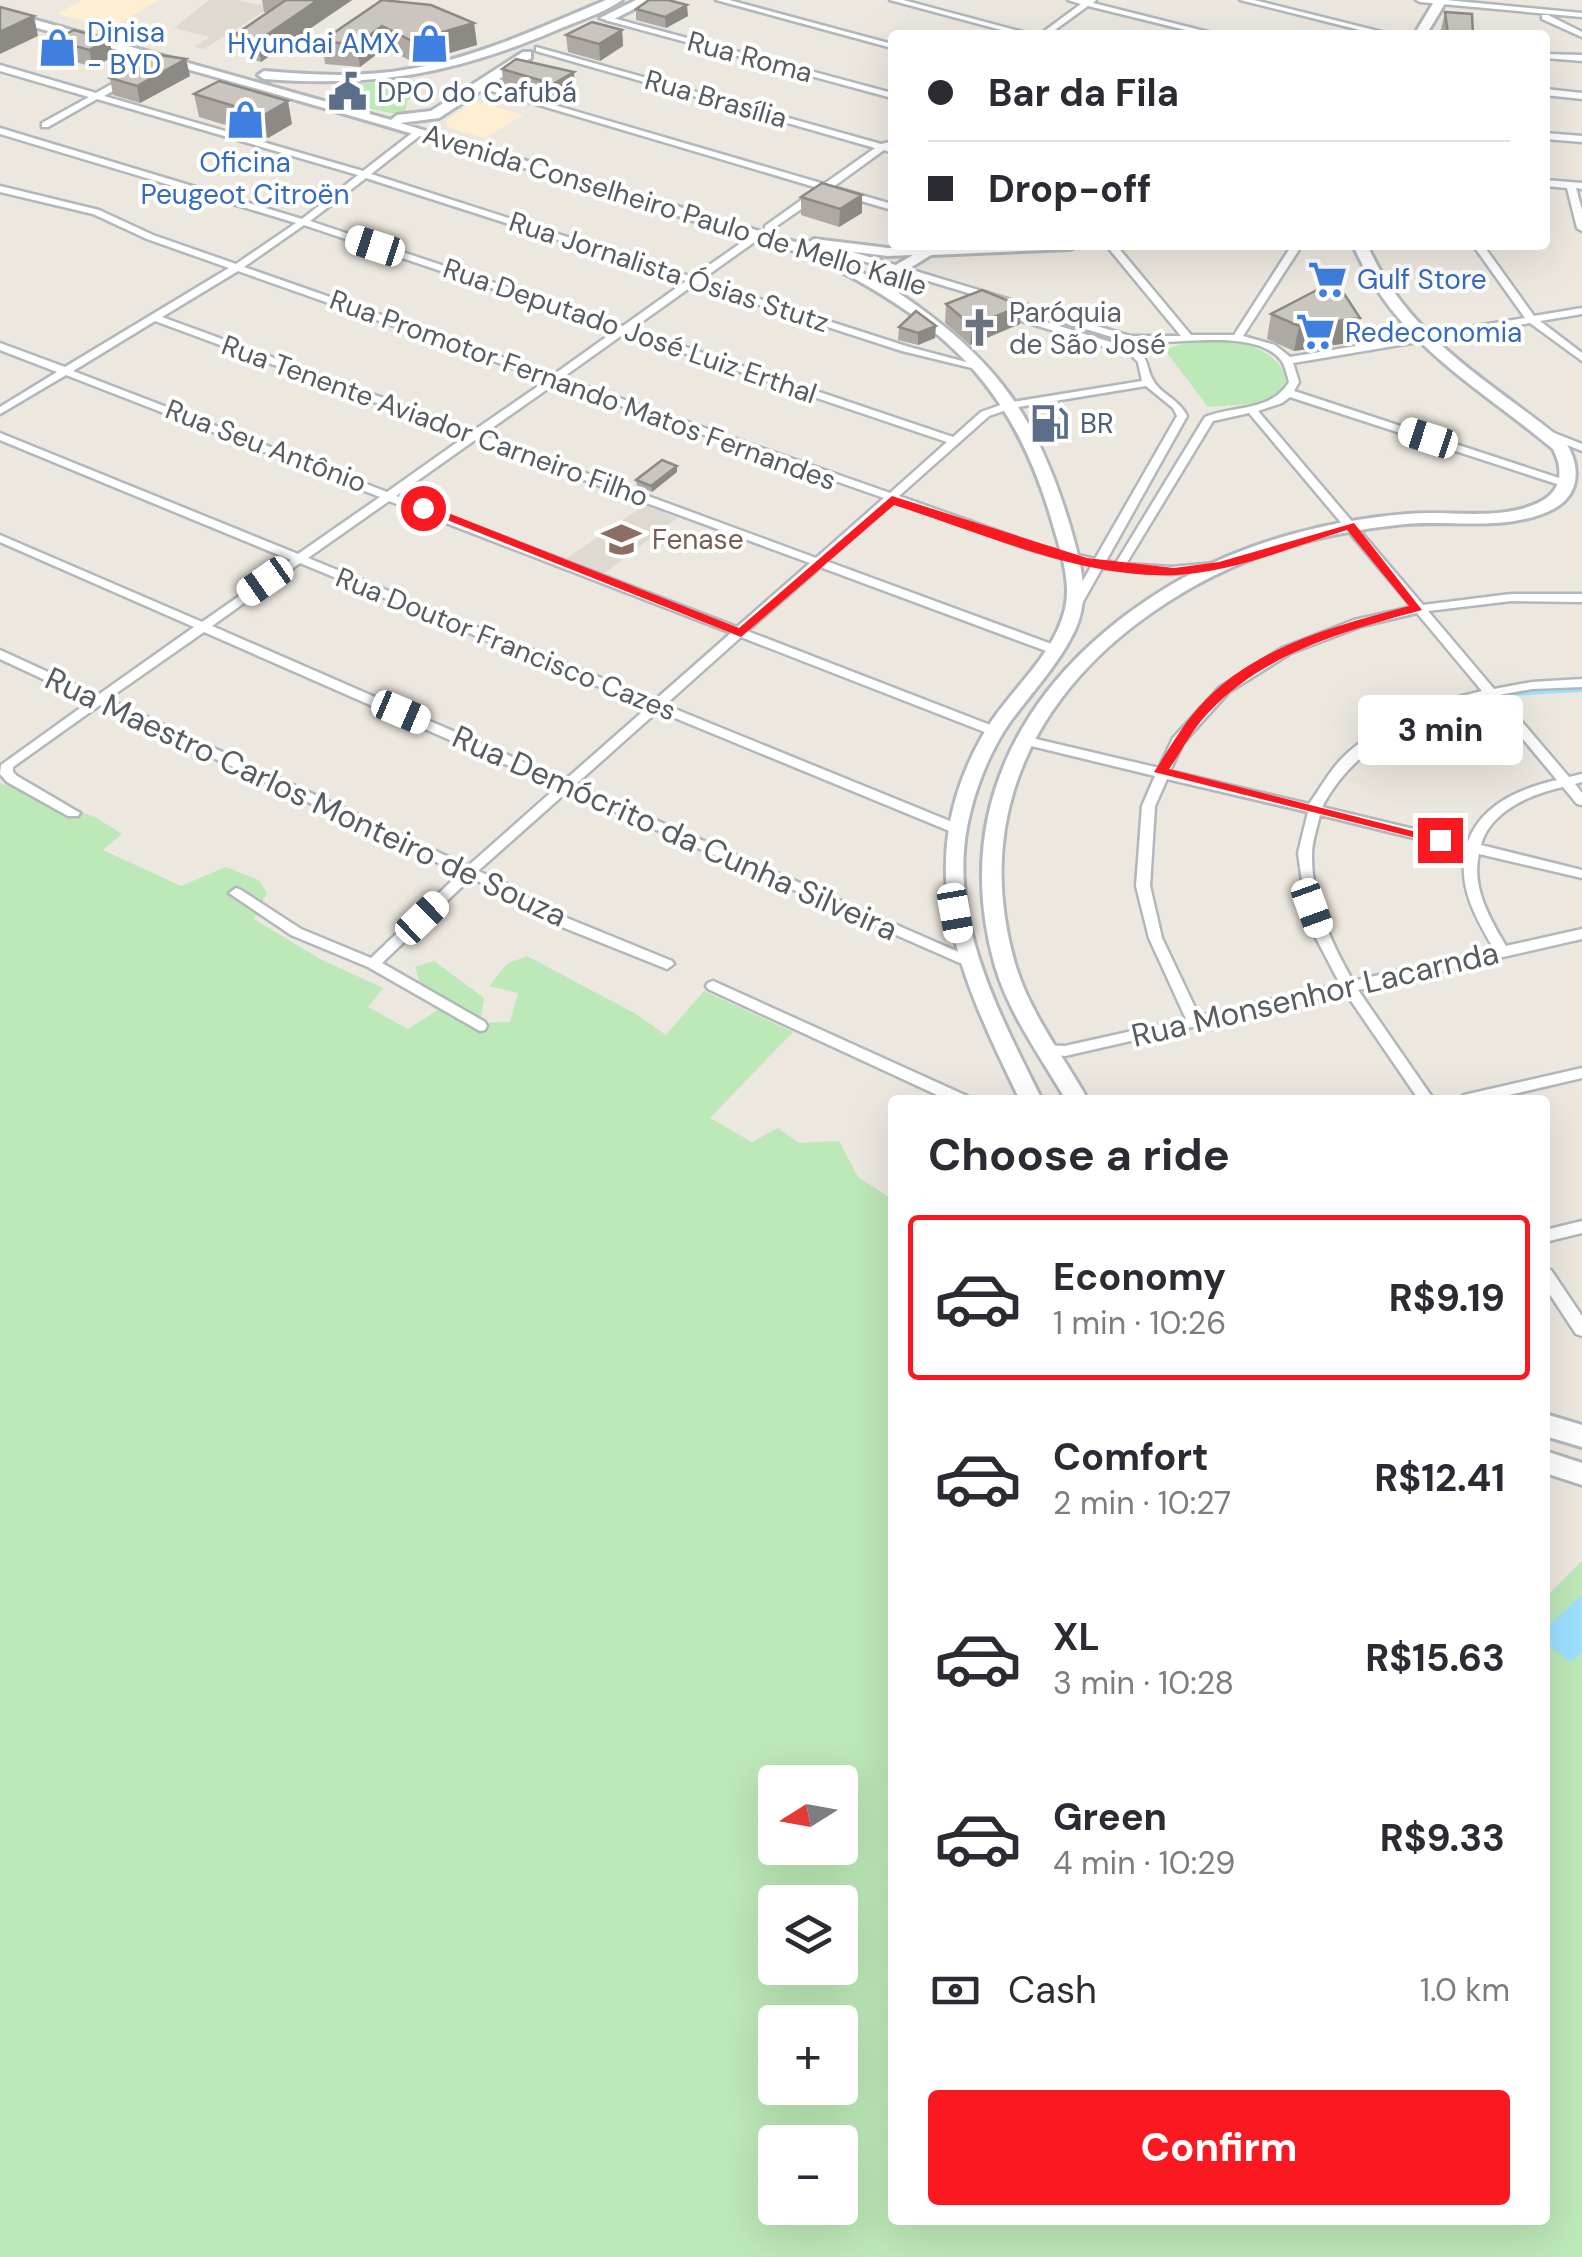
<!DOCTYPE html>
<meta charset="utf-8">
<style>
body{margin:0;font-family:"DM Sans",sans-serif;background:#f7f7f7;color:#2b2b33;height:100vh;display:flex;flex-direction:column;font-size:38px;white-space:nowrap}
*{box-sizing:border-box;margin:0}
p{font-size:32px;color:#7c7c81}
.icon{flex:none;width:55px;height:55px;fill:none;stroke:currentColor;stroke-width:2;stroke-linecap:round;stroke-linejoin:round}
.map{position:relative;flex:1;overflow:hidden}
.panel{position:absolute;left:888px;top:1095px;width:662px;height:1130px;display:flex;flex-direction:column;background:#fff;border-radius:10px;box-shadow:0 10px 40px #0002}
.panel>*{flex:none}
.top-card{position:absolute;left:888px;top:30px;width:662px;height:220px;border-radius:10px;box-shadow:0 10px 40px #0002;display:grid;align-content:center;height:220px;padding:0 40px;background:#fff}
.needle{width:65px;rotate:259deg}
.fabs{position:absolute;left:758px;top:1765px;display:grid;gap:20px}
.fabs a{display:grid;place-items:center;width:100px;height:100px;border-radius:10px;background:#fff;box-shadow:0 10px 40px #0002;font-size:50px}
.end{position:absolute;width:45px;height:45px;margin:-22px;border:12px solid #fa1821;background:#fff;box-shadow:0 0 0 5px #fff}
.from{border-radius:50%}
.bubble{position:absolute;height:70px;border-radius:10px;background:#fff;box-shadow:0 10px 40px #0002;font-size:32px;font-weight:700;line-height:70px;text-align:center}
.car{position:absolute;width:30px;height:60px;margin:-30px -15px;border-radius:12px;box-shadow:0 0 8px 2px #0007;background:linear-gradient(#fff 24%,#345 0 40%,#fff 0 76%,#345 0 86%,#fff 0)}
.top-card b{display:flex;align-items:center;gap:35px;height:95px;font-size:38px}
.top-card b+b{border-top:2px solid #e1e1e2}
.top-card i{width:25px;height:25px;background:#2b2b33}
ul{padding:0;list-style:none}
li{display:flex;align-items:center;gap:30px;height:165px;margin:0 20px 15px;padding:0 20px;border:5px solid transparent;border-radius:10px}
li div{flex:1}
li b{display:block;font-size:38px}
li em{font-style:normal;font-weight:700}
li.selected{border-color:#fa1821}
li>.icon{width:90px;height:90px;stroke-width:1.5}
h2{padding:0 40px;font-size:45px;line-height:120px}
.pay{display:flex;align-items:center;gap:25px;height:110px;padding:0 40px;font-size:38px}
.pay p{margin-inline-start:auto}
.button{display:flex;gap:20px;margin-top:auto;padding:20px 40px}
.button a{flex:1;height:115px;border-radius:10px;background:#fa1821;color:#fff;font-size:40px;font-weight:700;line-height:115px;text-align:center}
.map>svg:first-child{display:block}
</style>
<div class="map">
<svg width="1582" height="2257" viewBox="0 0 1582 2257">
<rect width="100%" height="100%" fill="#ede8df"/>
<path fill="#ffefd2" d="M83,0h76l-49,28 -53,-14z
M475,101l48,14 -38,23 -38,-11v-7z"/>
<path fill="#dfdacf" d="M209,0h27l35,7 -67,42 -10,-2 16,-10 -36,-9z
M645,505l32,13 -76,58 -37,-16z"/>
<path fill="#bde8b8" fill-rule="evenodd" d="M412,81l17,1 -22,19 -2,15 -72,-15 -7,-7 16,-10z
M1202,339c31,1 71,5 84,38l-2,10 -21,16 -55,4 -44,-58z
M0,783l95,34 27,17 -19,16 78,36 45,-19 32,13 9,12 -13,27 66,40 63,29 -15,19 40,22 37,-24 -25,-22 -5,-16 19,-6 50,37 -4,25 30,-1 8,-29 -29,-7 18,-22 20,-8 109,58 30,21 38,-44 89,41 -83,86 42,24 26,-14 21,15 40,-2 19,36 34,22v1021h653v-622l37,-37v696h-1582zM775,1782h65v66h-65zM775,1902h65v66h-65zM775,2022h65v66h-65zM775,2142h65v66h-65z"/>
<path fill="#9de0ff" d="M1582,1595v58l-11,9 -26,-19v-14z"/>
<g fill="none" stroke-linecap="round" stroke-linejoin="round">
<path stroke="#9de0ff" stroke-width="4" d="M1511,694l71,-4"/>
<defs>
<path id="minor" d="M716,0h13l163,44v4z
M890,0h13l131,35h-14z
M1068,0h28l-3,3 127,32h-14l-118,-29 -40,29h-9l42,-31z
M1240,0h14l140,35h-14z
M1416,0h30l136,13v4l-162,-15z
M1542,15h6l34,17v5l-40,-18z
M605,16l287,77v5l-287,-78z
M536,47l345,97 9,-2 2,11 -8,-3 -51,37 59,17v6l-65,-19 -56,39h-6v-4l53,-38 -343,-102 7,-2 342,100 51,-36 -339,-97z
M1545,54l37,1v6l-37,-3z
M0,65l96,28 30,-17h6v4l-28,16 259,75 53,-41h6v4l-51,40 321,103 62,-43h6v4l-59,42 208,67 72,19 -5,3 -74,-18 -207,-67 -63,45 321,108 28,-25 25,-9 136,-22 -4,-19 -7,-7 -112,-35v-4h8l112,35c11,12 7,17 14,29 7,14 26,19 34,36l-81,145 10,2 89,-146c29,-12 66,-5 84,-35 -2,-7 -4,-17 -8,-22 -28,-35 -115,-12 -156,-19l-308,-94v-4h6l307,93h51l-75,-91h10l75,90h43l58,-90h10l-59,91 32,9 15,12 235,-39 -52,-73h10l51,71 48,-8v6l-42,7 42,32v8l-52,-38 -237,40 6,19 -5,9 277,91v4h-8l-273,-89 -8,6 -24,8 165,194 88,-11h71v8l-71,-1 -83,10 66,78 38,-7 50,-3v8l-50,2 -33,6 70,82 13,-3v8l-7,2 7,9v12l-5,-1 -14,-17c-32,7 -73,24 -82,58l101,25v8l-103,-24c-8,33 11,65 27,92l76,-17v10l-224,51 76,110h-15l-74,-108 -280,64 -22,-3 -2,-4 2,-4 22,1 121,-27 -37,-81 -13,-52 6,-80 13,-30 -136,-33v-6l4,-1 136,32 14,-30 47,-51 62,-39 72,-28 58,-13 -163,-194 -36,8 -87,143 45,3 45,-4 6,3 -2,2 -49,6 -69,-6 -22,39 -6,4 -6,-4 24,-42 -57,-14 -142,-50 -67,60 231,85v6h-8l-229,-85 -73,64 251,97v6h-8l-249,-97 -76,68 297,121 2,3 -2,3h-10l-294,-121 -83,74 395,172 2,3 -2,3h-10l-392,-172 -90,80 33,15 12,9 39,21 110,45 2,3 -7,5 -115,-46 -39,-21 -12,-10 -30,-14 -89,85 103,59 2,4 -2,4 -5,1 -112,-64 -77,-32 -62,-42 7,-5 5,2 60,39 70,29 89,-85 -360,-168 -87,62v5l4,4 63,37 -2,3h-10l-61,-34 -7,-8 1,-9 89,-64 -90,-42v-9l98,45 96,-68 -194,-85v-7l202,87 89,-62 -291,-120v-7l298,121 82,-57 -314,-122 -66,39v-7l57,-35 -57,-22v-7l65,24 164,-99 -82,-29 -54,-25 -93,-22v-6l99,24 54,25 83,29 60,-41 -296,-89v-6l302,91 56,-44 -261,-76 -49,28h-6v-4l47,-26 -89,-26zM366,178l320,103 -63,45 -313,-105zM304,225l312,105 -63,45 -309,-108zM238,271l309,109 -74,51 -311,-114zM155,321l311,115 -79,56 -314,-121zM625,333l322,109 -57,51 -328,-115zM556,383l328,115 -68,60 -334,-123zM1146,386l27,22 4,8 -82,143 -52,-12 -144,-51 90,-80 23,-8zM475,440l335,123 -73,64 -341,-131zM389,501l342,132 -76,67 -347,-142zM300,563l348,144 -83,73 -353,-154zM1417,613l65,78c-48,11 -113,35 -146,74 -10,12 -18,27 -27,39l-139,-33 13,-28 46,-51 62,-39 71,-27zM204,632l353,155 -89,79 -360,-167zM1488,697l69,83c-36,8 -76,25 -89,62l-146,-35c32,-61 99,-96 166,-110zM1167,779l141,33 -10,41 8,57 9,26 25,48 -141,32 -37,-78 -12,-52 5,-80zM1320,815l146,36c-9,35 11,69 28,98l-141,32c-22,-38 -42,-82 -41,-127 0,-12 5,-26 8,-39z
M1545,89l37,4v6l-37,-4z
M1545,133l37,3v6l-37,-3z
M1545,180l37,3v6l-6,-1 6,22v21l-5,-3 -10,-40 -22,-2z
M1544,429l38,15v7l-42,-17 -1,-2z
M713,981l254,115 2,4h-21l-240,-111 -2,-3 2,-3z
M1582,1068v10l-94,22h-31l7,-5z
M1582,1221v12l-37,9v-12z
M1545,1268l6,2 31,46v20l-6,-2 -31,-47z"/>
<path id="secondary" d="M606,0h16c-20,14 -48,22 -70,32 -103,43 -177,55 -288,47l-6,-4 6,-4c49,4 98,7 146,-2 68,-12 132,-42 196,-69z
M636,0h16l-42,21 -10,-3z
M1435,0h12l-21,35h-12z
M0,10l391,110 6,-5 34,-4 92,-59h8v6l-92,60 -39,5 412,124 68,35 2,-9 31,-18 -25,1 -74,-9 -7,-4 7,-4 74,9 190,-3 -7,4 -140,6 -37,23v10l6,6c96,65 137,122 170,232 10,35 21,69 5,104 -16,34 -43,62 -65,92 -21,30 -36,69 -43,105 -18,96 34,190 75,273h-22c-61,-125 -112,-235 -36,-367 25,-43 69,-75 81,-124 7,-30 -6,-62 -14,-91 -38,-127 -100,-189 -216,-250 -30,-16 -64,-24 -97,-33 -44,-14 -88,-28 -132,-42 -201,-63 -403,-121 -606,-175z
M1353,245h14c44,96 121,134 199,198 14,22 15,50 -11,65 -44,24 -102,12 -150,16 -72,7 -146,26 -209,61 -145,81 -230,215 -180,382 15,48 48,90 72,133h-22c-25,-43 -57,-86 -71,-134 -48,-169 42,-306 188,-388 67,-37 148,-58 224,-64 43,-4 96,8 135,-13 21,-12 21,-33 11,-52 -80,-67 -156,-104 -200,-204z
M1545,1414l37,11v22l-37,-11z
M1545,1451l37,12v22l-37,-12z"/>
</defs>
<use href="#minor" stroke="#b2b7bc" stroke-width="5"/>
<use href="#secondary" stroke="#b3b8be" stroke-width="6"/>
<use href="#minor" fill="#fff" fill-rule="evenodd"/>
<use href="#secondary" fill="#fff" fill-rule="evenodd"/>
</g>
<path fill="#aea9a3" d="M262,0h90l-91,62 -21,-7 -4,-21 31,-22h-3z
M382,0l92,23 3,22 -62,18 -30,-15 -25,19 -35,-3 -3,-23z
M636,9l52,7 -22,12 -30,-8z
M1445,12l28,23h-31l-1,-6z
M622,30l1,16 -23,15 -32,-9 -2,-17z
M54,40h55l4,17 -20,10 -35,-10z
M186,59l4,17 -50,27 -27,-8 -3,-17z
M502,69l73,18 -21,12 -51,-14z
M219,81l73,43 -24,14 -69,-21 -5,-23z
M862,195v18l-23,14 -38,-12v-18z
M946,304l74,20 -50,21 -25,-22z
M1271,314l84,28 -61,9 -27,-12z
M899,327l36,11 -17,7 -20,-5z
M677,472l-25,20 -15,-6 -1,-6z"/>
<path fill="#8d8a85" d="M318,0h34l-91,62 -3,-21z
M687,5l1,11 -22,12 -1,-11z
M34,16l4,20 -38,18v-22z
M474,23l3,22 -62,18 -3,-22z
M382,26l3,22 -25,19 -3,-22z
M622,30l1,16 -23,15 -1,-17z
M109,40l4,17 -20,10 -4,-17z
M186,59l4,17 -50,27 -3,-17z
M574,72l1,15 -21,12 -1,-15z
M288,101l4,23 -24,14 -4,-23z
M862,195v18l-23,14 1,-18z
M1021,306l-1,18 -50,21 2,-19z
M1360,318l-5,24 -61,9 5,-25z
M936,326l-1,12 -17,7v-12z
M677,466v6l-25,20 -1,-6z"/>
<path fill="#cac5be" stroke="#8d8a85" stroke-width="2.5" d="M286,0h32l-60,41 -22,-7z
M382,0l49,5 43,18 -62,18 -30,-15 -25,19 -35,-4z
M649,0h19l19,5 -22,12 -29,-8z
M0,7l34,9 -34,16z
M1445,12l27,2 1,21h-25z
M592,22l30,8 -23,14 -33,-9z
M74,30l35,10 -20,10 -35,-10z
M153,54l33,5 -49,27 -27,-8z
M516,59l58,13 -21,12 -51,-15z
M219,81l69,20 -24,14 -70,-21z
M822,183l40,12 -22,14 -39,-12z
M982,290l39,16 -49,20 -26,-22z
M1317,290l26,2 17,26 -61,8 -28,-12z
M916,311l20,15 -18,7 -19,-6z
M662,460l15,6 -26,20 -15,-6z"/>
<path fill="#fa1821" d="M892,496l195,62 87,10 45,-6 135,-39 68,87c-77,21 -156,42 -213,102 -16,16 -27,39 -40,57l279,71 -8,4 -286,-72c14,-21 27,-45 44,-64 53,-61 137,-82 211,-102l-62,-76c-55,17 -113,42 -171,45 -95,4 -193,-42 -282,-70l-153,132 -324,-129 11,-3 311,123z"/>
<defs>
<symbol id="shop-bare" viewBox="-9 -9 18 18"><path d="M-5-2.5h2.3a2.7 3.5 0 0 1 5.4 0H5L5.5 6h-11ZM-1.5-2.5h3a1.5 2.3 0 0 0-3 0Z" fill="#3f7fe0" stroke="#fff" stroke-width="2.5" paint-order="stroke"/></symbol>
<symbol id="civic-bare" viewBox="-9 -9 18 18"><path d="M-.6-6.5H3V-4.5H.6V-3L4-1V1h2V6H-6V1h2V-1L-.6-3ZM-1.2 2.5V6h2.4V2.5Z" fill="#5c6f8a" stroke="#fff" stroke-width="2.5" paint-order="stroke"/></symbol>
<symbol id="supermarket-bare" viewBox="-9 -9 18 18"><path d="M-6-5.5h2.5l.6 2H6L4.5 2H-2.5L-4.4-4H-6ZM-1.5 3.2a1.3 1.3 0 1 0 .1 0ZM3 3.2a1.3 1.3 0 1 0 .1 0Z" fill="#3f7fe0" stroke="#fff" stroke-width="2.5" paint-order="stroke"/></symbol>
<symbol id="church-bare" viewBox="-9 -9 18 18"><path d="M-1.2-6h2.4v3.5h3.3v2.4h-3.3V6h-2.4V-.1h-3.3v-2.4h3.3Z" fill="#6b7280" stroke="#fff" stroke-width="2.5" paint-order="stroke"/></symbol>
<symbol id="fuel-bare" viewBox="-9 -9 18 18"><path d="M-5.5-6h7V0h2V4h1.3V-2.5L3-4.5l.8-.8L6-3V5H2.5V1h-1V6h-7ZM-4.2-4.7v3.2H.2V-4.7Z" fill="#5c6f8a" stroke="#fff" stroke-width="2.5" paint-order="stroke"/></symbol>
<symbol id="school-bare" viewBox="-9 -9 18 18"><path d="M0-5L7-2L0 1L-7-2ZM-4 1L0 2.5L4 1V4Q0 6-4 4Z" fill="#8d6e63" stroke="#fff" stroke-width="2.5" paint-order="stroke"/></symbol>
</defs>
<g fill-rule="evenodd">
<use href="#shop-bare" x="402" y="16" width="55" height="55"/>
<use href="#shop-bare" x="30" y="20" width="55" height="55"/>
<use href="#civic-bare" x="320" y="64" width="55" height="55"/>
<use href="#shop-bare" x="218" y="92" width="55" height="55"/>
<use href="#supermarket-bare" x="1300" y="252" width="55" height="55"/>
<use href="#church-bare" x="952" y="300" width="55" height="55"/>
<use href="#supermarket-bare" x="1288" y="304" width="55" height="55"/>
<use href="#fuel-bare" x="1022" y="396" width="55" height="55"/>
<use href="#school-bare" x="594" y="512" width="55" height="55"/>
</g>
<g text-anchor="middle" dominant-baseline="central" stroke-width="8" stroke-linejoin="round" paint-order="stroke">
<g font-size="28" fill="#366cbe" stroke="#fff" text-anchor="start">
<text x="87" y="32">Dinisa<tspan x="87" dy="32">- BYD</tspan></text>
<text x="400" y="43" text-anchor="end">Hyundai AMX</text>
<text x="245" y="162" text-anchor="middle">Oficina<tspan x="245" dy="32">Peugeot Citroën</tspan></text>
<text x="1357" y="279">Gulf Store</text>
<text x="1345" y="332">Redeconomia</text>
</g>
<g font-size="28" fill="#585d62" stroke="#fff">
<text transform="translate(750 57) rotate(15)">Rua Roma</text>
<text transform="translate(716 99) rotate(16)">Rua Brasília</text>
<text transform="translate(675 210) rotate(17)">Avenida Conselheiro Paulo de Mello Kalle</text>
<text transform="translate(669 272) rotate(18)">Rua Jornalista Ósias Stutz</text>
<text transform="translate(630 331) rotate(19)">Rua Deputado José Luiz Erthal</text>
<text transform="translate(583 390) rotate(20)">Rua Promotor Fernando Matos Fernandes</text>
<text transform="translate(435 421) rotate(20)">Rua Tenente Aviador Carneiro Filho</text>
<text transform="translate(266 446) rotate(21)">Rua Seu Antônio</text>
<text transform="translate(506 644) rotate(22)">Rua Doutor Francisco Cazes</text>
</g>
<g font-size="28" fill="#4e5e75" stroke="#fff" text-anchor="start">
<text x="377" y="92">DPO do Cafubá</text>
<text x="1080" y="423">BR</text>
</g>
<g font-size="28" fill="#5b616d" stroke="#fff" text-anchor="start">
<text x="1009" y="312">Paróquia<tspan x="1009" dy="32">de São José</tspan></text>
</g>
<g font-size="28" fill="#785e54" stroke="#fff" text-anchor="start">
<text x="652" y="539">Fenase</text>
</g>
<g font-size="32" fill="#585d62" stroke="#fff">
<text transform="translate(306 797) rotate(25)">Rua Maestro Carlos Monteiro de Souza</text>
<text transform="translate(675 833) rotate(24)">Rua Demócrito da Cunha Silveira</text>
<text transform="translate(1315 994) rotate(-13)">Rua Monsenhor Lacarnda</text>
</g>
</g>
</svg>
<div class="fabs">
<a><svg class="needle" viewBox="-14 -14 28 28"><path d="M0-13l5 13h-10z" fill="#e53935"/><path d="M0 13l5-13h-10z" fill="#7c7c81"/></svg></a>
<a><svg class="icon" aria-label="layers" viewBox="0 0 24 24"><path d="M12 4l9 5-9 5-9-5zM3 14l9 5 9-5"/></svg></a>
<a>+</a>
<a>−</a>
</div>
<i class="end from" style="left:423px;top:508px"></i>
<i class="end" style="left:1440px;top:840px"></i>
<div class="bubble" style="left:1358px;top:695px;width:165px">3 min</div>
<i class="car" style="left:375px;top:246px;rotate:288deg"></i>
<i class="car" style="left:1428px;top:438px;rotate:288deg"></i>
<i class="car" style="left:265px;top:581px;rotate:235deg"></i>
<i class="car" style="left:401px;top:712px;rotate:113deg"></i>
<i class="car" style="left:1312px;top:908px;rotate:160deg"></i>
<i class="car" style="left:955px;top:913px;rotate:170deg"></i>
<i class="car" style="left:422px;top:918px;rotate:46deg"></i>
<div class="top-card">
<b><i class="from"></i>Bar da Fila</b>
<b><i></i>Drop-off</b>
</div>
<section class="panel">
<h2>Choose a ride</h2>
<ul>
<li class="selected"><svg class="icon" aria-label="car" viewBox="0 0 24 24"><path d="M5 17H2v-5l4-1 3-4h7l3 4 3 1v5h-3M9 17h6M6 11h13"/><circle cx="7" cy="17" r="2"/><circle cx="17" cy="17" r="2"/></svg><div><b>Economy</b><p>1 min · 10:26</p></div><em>R$9.19</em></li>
<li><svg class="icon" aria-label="car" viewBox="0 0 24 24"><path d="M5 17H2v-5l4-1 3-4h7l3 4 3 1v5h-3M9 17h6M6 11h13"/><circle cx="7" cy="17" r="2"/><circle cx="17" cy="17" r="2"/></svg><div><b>Comfort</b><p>2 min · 10:27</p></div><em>R$12.41</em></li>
<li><svg class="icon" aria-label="car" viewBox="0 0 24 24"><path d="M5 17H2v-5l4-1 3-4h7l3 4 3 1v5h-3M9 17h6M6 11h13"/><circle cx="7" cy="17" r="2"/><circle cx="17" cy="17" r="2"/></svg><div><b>XL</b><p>3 min · 10:28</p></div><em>R$15.63</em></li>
<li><svg class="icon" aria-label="car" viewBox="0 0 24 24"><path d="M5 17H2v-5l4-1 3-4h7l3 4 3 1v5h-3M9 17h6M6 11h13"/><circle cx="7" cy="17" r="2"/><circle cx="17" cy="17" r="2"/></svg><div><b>Green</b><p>4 min · 10:29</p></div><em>R$9.33</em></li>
</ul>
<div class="pay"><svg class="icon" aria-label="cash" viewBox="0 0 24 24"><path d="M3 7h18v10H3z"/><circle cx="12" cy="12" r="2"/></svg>Cash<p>1.0 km</p></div>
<div class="button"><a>Confirm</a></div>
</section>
</div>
